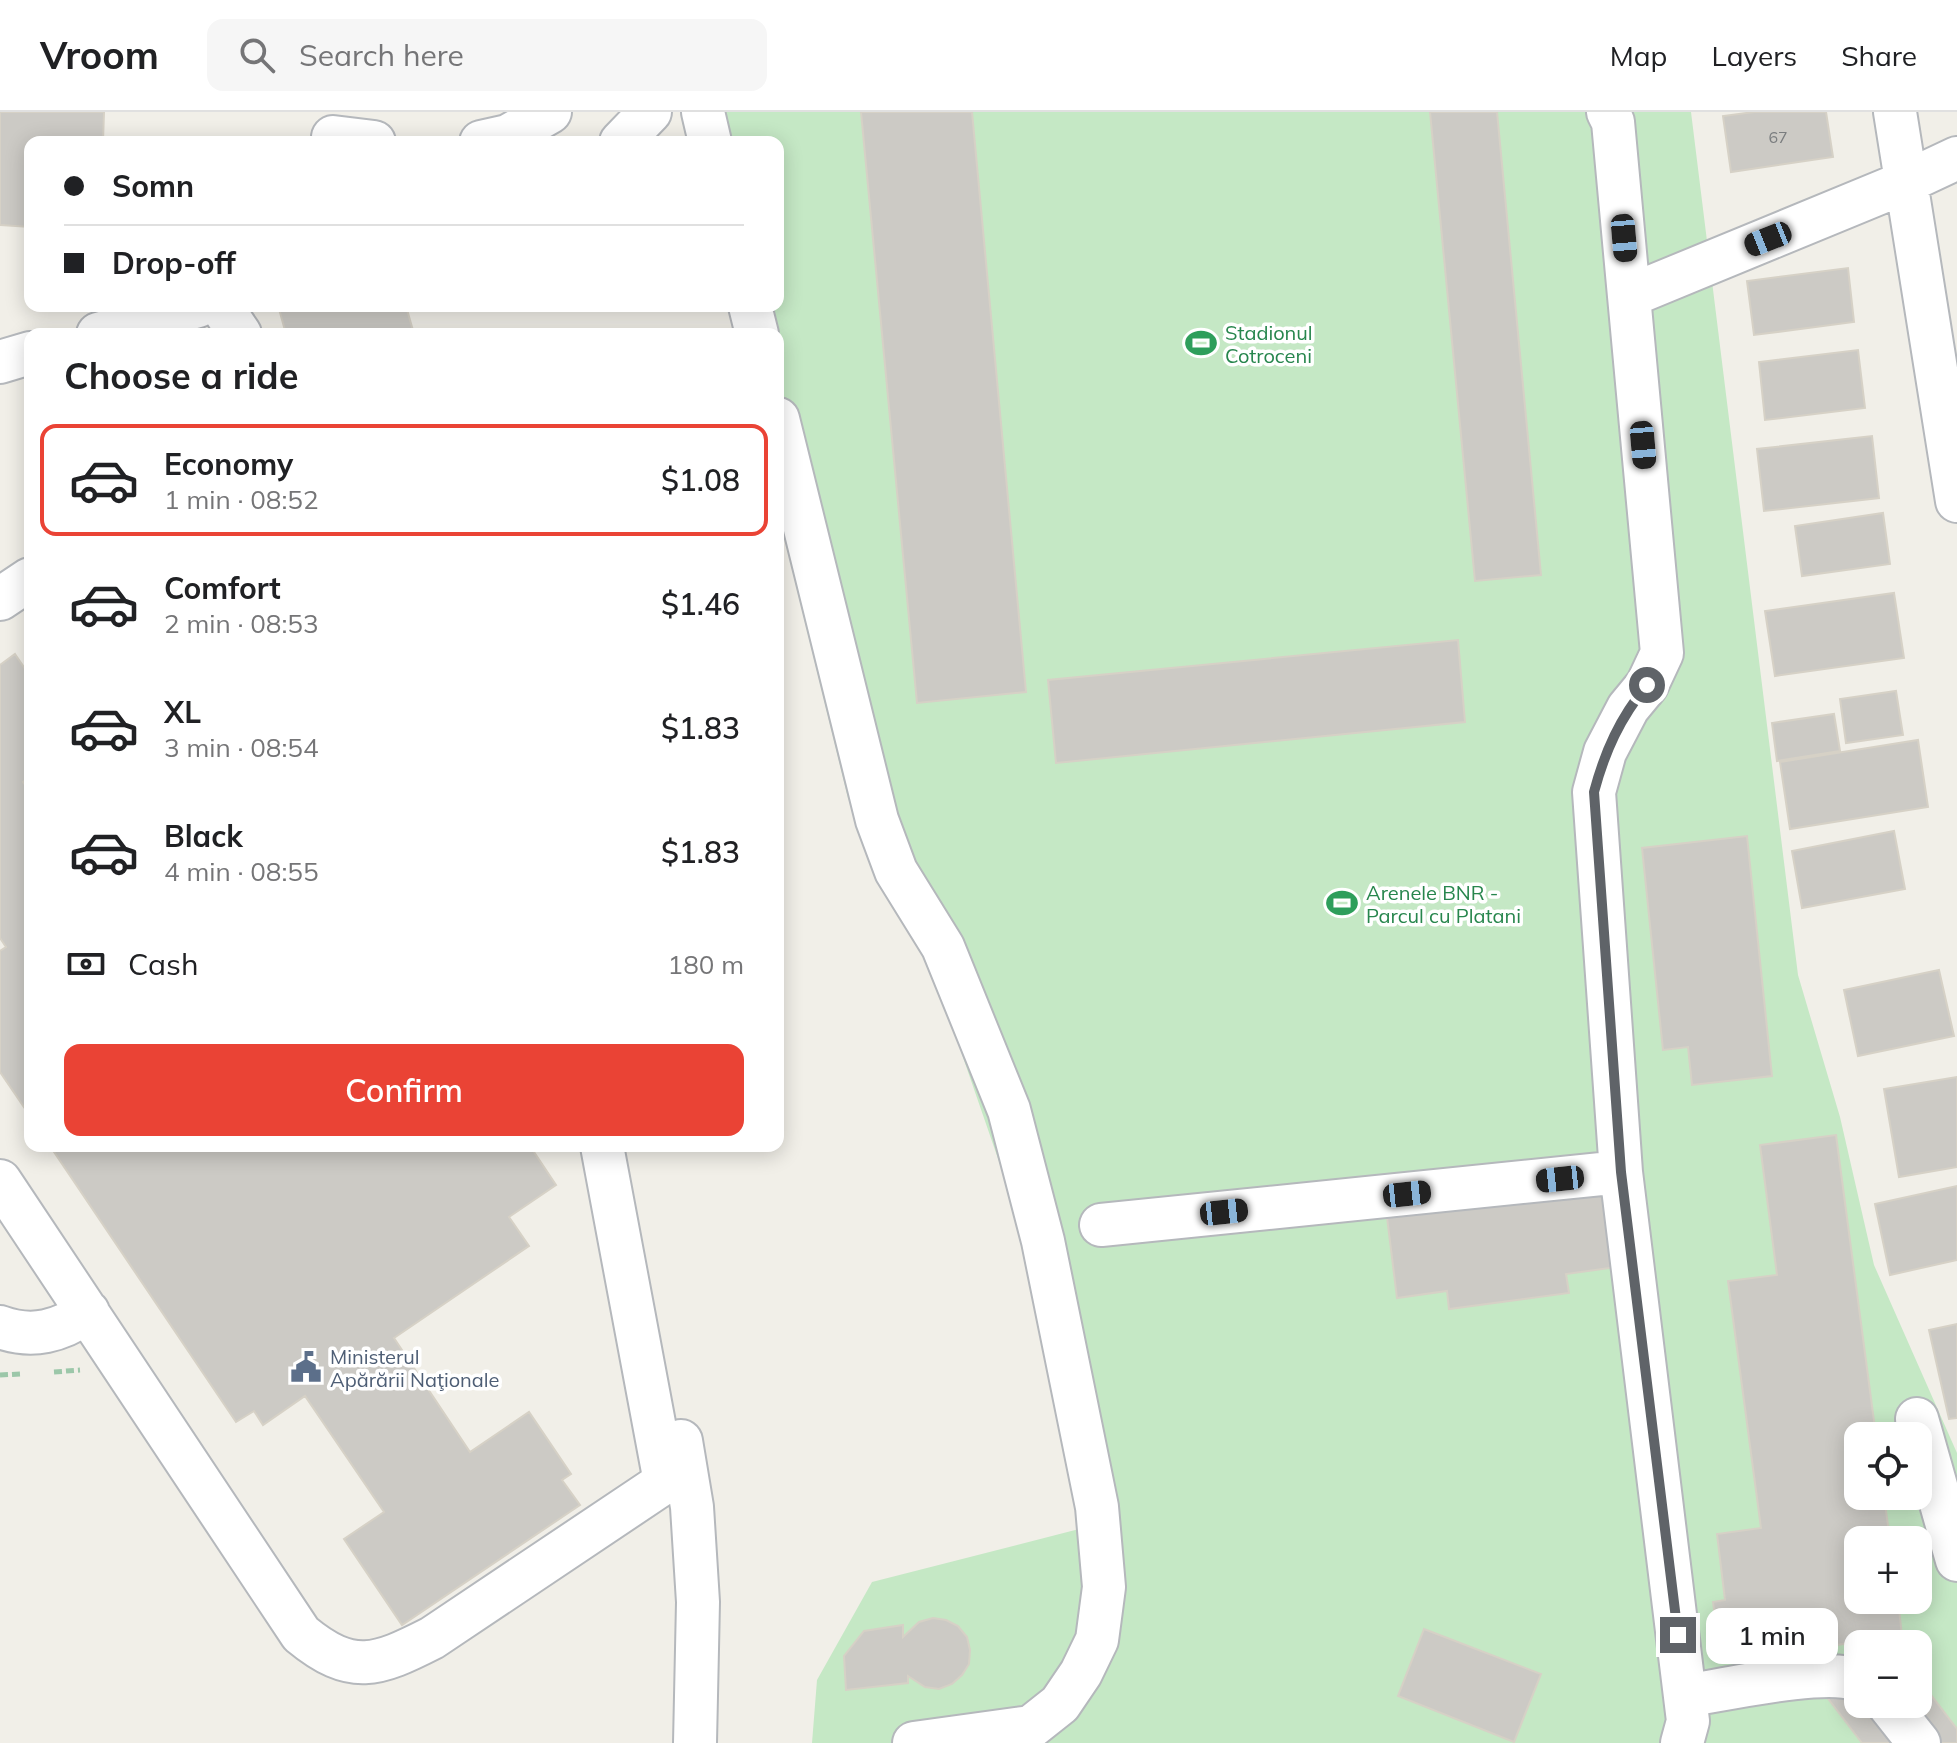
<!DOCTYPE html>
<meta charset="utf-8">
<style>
body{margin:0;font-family:Mulish,sans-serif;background:#f6f6f6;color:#202124;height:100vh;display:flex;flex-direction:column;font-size:30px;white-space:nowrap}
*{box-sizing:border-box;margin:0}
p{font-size:26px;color:#757577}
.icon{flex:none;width:44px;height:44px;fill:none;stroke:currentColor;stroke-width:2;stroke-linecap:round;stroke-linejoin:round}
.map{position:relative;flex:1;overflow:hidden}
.sheet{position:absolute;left:24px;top:216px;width:760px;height:824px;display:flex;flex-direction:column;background:#fff;border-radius:16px;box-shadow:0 4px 20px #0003}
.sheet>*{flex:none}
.top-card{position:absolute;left:24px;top:24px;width:760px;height:176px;border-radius:16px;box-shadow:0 4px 20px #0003;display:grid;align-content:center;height:176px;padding:0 40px;background:#fff}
.fabs{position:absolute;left:1844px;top:1310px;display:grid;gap:16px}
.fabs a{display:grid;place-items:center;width:88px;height:88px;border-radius:16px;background:#fff;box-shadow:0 4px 20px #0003;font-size:40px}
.end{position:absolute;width:36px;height:36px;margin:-18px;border:10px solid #5f6368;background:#fff;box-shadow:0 0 0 4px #fff}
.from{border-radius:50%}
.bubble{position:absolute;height:56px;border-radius:16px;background:#fff;box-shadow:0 4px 20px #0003;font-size:26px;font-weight:600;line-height:56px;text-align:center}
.car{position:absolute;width:24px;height:48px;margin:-24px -12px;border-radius:10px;box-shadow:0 0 6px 2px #0007;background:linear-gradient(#222 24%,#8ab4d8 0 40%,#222 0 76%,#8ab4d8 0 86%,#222 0)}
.top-card b{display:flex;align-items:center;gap:28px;height:76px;font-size:30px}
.top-card b+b{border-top:2px solid #e0e0e0}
.top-card i{width:20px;height:20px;background:#202124}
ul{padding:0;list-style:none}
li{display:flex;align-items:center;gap:24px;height:112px;margin:0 16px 12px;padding:0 24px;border:4px solid transparent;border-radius:16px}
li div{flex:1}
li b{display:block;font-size:30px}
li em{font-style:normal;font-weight:600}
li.active{border-color:#ea4335}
li>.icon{width:72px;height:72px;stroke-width:1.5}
h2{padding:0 40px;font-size:36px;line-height:96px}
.pay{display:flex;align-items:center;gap:20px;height:88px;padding:0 40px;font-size:30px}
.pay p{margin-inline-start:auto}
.primary-button{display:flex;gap:16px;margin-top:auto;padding:16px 40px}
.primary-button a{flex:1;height:92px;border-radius:16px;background:#ea4335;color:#fff;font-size:32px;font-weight:600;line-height:92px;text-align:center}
header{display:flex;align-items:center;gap:48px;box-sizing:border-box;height:112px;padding:0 40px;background:#fff;border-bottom:2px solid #e0e0e0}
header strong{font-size:38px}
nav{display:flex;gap:44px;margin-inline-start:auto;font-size:28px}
.search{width:560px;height:72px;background:#f6f6f6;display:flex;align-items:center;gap:20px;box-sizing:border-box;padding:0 28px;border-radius:16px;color:#757577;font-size:30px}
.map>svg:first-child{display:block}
</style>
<header>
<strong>Vroom</strong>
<div class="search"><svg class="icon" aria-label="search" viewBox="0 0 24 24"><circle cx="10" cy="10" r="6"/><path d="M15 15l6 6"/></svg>Search here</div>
<nav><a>Map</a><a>Layers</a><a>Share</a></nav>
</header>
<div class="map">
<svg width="1957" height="1631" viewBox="0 0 1957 1631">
<rect width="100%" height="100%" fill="#f1efe8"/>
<path fill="#c5e8c5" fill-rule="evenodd" d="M696,0h995l107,863 42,142 34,148 83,188v290h-1145l5,-63 55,-98 211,-54 -70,-326 -66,-191 -29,-70 -46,-76 -24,-67 -70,-286v-178h-44l-6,-28h50v-164h-91l-6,-25zM1858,1324h60v60h-60zM1858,1428h60v60h-60zM1858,1532h60v60h-60z"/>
<path fill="#cccac5" stroke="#d6d1c6" stroke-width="2" d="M0,0h104l-1,30h-73v85l-30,-2z
M861,0h111l54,580 -109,11z
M1430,0h67l44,463 -66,6z
M1754,0h72l7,45 -102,15 -8,-56z
M1848,156l6,54 -100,13 -7,-54z
M291,194h115l8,28h-128l-7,-25z
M1858,238l7,58 -100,12 -6,-58z
M1872,324l7,62 -115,13 -7,-62z
M1883,401l7,51 -88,12 -7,-50z
M1894,481l10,65 -129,18 -10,-65z
M1458,528l7,82 -409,41 -8,-83z
M15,542l15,22v101l-7,5 7,10v324l-30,-44v-121l6,-4 -6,-9v-273z
M1896,579l7,44 -57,8 -6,-44z
M1834,602l6,37 -63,10 -5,-38z
M1918,628l10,67 -138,22 -10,-67z
M1894,719l11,58 -103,19 -10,-57z
M1747,724l25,240 -80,9 -4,-38 -25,3 -21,-202z
M1939,858l15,66 -96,20 -14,-66z
M1957,965v90l-58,10 -15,-88z
M1836,1023l40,301h-18v60h26l6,44h-32v60h40l4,36 -181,25 -8,-59 12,-2 -8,-66 44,-6 -33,-247 49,-6 -17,-130z
M50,1034h480l26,39 -47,32 20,29 -135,92 76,114 59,-40 42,62 -9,6 18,25 -178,120 -58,-86 40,-27 -79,-116 -42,29 -9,-14 -18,11z
M1957,1074v74l-67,15 -15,-71z
M1607,1076l10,79 -51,7 3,19 -120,16 -2,-18 -50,7 -10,-81z
M1957,1212v94l-8,1 -20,-89z
M933,1506l13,2 12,6 9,11 3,13 -1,14 -7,11 -10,9 -13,5 -14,-2 -17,-11v7l-62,7 -2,-34 20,-25 39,-6v12l16,-15z
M1424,1517l117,45 -27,68 -116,-46z
M1858,1560v32h60v-26l39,51v14h-95l-36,-47z"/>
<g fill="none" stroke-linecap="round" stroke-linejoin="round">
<defs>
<path id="minor" d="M703,0l7,30
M1608,0l5,10 16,174
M1895,0l62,389
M333,25l41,5
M481,30l27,-6 42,-24
M621,30l29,-30
M221,194l19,28
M750,194l7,28
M98,222l100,-28
M0,250l30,-9
M778,307l99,401 19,51 47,76 66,163 34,131 54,266 7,80 -7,53 -16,33 -21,31 -29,23 -117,16
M0,487l30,-20
M0,1069l301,453c51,42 76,32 131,4l233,-156 -63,-336
M1101,1113l520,-53
M0,1215c33,12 60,4 88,-15
M1917,1307l40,141
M681,1329l11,66 6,95 -3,141
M1685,1584c39,-6 139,-29 173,-16
M1888,1592l31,39
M1682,1631l6,-22 -67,-549 -27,-380 11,-40 23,-44 19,-23 15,-32 -33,-357 277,-114 51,-24"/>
</defs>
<use href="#minor" stroke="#b5b8bc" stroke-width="46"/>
<path stroke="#9cc7a9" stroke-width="5" stroke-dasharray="8 4" stroke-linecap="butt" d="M54,1260l26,-2
M0,1263l20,-1"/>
<use href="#minor" stroke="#fff" stroke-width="42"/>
</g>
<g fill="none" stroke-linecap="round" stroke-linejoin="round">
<path stroke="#5f6368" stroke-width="10" d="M1647,573c-27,33 -42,66 -53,107l27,380 57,463"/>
</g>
<defs>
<symbol id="stadium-bare" viewBox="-9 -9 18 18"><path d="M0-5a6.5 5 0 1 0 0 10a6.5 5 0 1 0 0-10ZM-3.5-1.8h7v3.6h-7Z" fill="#2e9e5b" stroke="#fff" stroke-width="2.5" paint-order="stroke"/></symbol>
<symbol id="civic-bare" viewBox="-9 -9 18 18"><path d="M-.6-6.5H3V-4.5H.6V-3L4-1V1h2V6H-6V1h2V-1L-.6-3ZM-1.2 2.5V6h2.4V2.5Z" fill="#5c6f8a" stroke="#fff" stroke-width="2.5" paint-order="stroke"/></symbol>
</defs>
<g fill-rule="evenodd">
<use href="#stadium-bare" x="1179" y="209" width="44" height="44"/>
<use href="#stadium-bare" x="1320" y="769" width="44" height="44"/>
<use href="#civic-bare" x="284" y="1233" width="44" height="44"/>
</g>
<g text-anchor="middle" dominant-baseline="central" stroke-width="7" stroke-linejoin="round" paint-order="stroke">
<g font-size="16" fill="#7a7d7f">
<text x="1778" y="25">67</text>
</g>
<g font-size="20" fill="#27864d" stroke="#fff" text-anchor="start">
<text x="1225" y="220">Stadionul<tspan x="1225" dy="23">Cotroceni</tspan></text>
<text x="1366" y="780">Arenele BNR -<tspan x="1366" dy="23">Parcul cu Platani</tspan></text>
</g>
<g font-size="20" fill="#4e5e75" stroke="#fff" text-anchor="start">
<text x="330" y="1244">Ministerul<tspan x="330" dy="23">Apărării Naţionale</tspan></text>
</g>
</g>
</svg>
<div class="fabs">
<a><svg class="icon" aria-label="locate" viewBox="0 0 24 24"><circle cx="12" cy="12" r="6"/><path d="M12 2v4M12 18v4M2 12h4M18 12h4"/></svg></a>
<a>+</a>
<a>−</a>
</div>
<i class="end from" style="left:1647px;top:573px"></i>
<i class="end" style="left:1678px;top:1523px"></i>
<div class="bubble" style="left:1706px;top:1496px;width:132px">1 min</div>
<i class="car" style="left:1624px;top:126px;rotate:175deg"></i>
<i class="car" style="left:1768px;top:127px;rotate:248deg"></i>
<i class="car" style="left:1643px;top:333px;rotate:175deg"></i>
<i class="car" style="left:1560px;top:1067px;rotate:264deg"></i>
<i class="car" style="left:1407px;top:1082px;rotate:84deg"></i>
<i class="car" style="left:1224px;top:1100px;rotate:84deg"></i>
<div class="top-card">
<b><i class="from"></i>Somn</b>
<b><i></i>Drop-off</b>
</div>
<section class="sheet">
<h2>Choose a ride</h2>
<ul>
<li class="active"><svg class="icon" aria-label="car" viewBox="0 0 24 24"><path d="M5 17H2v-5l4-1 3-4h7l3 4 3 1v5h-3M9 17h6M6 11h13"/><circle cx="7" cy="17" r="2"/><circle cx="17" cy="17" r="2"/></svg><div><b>Economy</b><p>1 min · 08:52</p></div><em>$1.08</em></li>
<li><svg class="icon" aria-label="car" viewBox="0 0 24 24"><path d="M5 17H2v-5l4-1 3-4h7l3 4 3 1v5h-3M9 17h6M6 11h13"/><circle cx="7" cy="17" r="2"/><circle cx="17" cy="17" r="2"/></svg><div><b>Comfort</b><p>2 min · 08:53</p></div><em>$1.46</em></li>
<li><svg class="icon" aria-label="car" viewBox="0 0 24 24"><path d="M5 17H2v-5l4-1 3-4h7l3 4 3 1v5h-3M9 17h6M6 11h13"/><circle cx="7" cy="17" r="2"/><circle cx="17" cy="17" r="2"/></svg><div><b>XL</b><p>3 min · 08:54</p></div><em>$1.83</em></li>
<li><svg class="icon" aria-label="car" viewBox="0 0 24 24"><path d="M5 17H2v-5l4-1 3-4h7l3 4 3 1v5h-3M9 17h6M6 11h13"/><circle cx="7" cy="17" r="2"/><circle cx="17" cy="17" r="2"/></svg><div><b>Black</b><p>4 min · 08:55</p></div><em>$1.83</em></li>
</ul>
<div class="pay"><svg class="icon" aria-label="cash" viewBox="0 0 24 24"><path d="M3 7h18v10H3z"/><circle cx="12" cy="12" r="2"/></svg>Cash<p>180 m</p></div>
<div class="primary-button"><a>Confirm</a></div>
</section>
</div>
